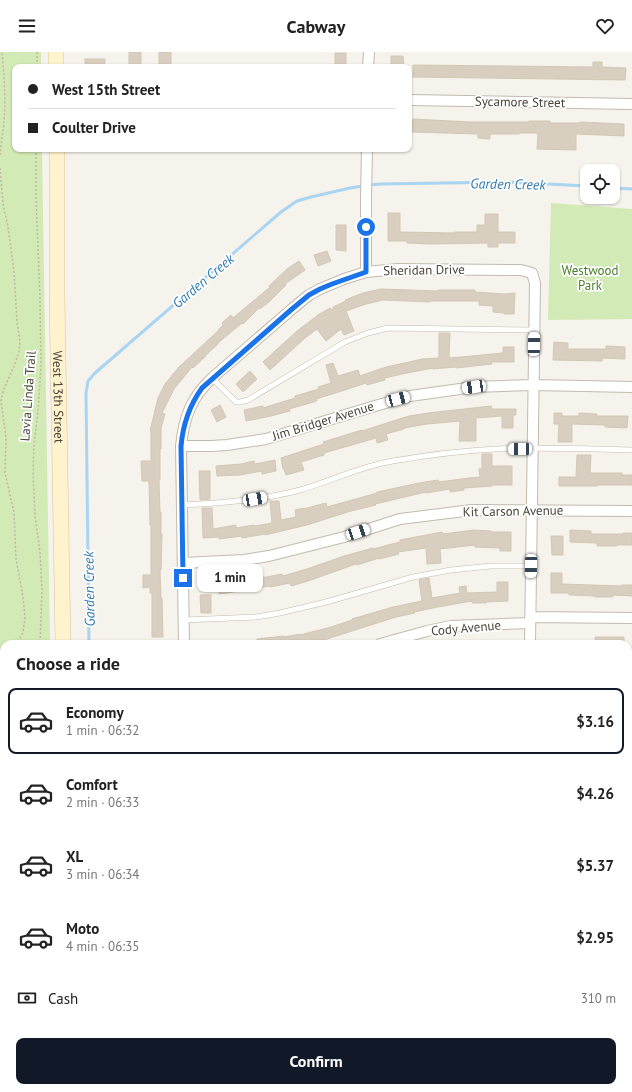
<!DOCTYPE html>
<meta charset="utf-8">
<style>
body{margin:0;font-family:"PT Sans",sans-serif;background:#f6f6f6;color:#222;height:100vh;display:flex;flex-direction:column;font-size:15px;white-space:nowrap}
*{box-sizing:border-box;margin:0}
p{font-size:13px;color:#767676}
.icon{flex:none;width:22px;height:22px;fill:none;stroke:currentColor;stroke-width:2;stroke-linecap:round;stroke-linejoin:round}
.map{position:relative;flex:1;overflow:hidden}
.panel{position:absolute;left:0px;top:588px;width:632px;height:452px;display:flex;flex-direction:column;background:#fff;border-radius:12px 12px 0 0;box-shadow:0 1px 3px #0004}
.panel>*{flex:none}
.top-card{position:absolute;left:12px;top:12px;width:400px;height:88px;border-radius:8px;box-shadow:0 1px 3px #0004;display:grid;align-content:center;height:88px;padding:0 16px;background:#fff}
.controls{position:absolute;left:580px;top:112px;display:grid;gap:8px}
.controls a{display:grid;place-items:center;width:40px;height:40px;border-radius:8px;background:#fff;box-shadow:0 1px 3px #0004;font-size:20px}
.end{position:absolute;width:18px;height:18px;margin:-9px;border:5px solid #1a73e8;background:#fff;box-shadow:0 0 0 2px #fff}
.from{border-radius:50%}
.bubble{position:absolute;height:28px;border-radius:8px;background:#fff;box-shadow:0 1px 3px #0004;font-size:13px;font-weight:600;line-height:28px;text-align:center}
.car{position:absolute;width:12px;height:24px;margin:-12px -6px;border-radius:5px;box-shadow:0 0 3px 1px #0007;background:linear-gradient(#fff 24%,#345 0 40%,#fff 0 76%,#345 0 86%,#fff 0)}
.top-card b{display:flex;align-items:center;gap:14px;height:38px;font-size:15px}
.top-card b+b{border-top:1px solid #e0e0e0}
.top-card i{width:10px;height:10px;background:#222}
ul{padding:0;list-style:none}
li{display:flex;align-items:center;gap:12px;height:66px;margin:0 8px 6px;padding:0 8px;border:2px solid transparent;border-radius:8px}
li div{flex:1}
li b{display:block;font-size:15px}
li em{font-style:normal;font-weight:600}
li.active{border-color:#111827}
li>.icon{width:36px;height:36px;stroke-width:1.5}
h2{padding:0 16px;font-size:18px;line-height:48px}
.pay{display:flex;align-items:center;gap:10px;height:44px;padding:0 16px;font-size:15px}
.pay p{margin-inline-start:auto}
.button{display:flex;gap:8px;margin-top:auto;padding:8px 16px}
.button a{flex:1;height:46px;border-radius:8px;background:#111827;color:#fff;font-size:16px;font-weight:600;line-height:46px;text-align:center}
header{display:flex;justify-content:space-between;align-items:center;height:52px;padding:0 16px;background:#fff;font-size:18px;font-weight:600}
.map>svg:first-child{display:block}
</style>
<header><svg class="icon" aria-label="menu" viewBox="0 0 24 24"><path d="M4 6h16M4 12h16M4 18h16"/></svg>Cabway<svg class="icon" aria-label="heart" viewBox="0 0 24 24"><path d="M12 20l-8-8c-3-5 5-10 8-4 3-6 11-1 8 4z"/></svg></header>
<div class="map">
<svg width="632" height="1040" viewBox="0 0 632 1040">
<rect width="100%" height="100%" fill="#f6f3ec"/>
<path fill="#d2eab5" d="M0,0h41v15h-26v82h27l8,495h-46v137h-4z
M551,151l81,6v110l-84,1z"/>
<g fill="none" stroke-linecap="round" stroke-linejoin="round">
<path stroke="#a9d4f2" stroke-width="3" d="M369,133l12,-1 127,-2 79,4
M613,136l19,1
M89,592l-3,-251 2,-12 7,-8 186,-161 16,-11 14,-4 39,-9 13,-2
M95,1036v4"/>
</g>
<path fill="#d8cfc1" stroke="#d3c7b4" d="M129,0h12v15h-12z
M159,0h12v15h-12z
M335,1h11v14h-11z
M391,4h12l1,11h-13z
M85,7h20v8h-20z
M593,10h9v5l24,1 -1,12 -212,-3v-12l180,2z
M413,67l58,3h58v-1h21v2h30v-1l44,2v12l-48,-2v16l-39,-1 1,-16h-19v1h-29v5l-12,-1v-4l-66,-2z
M388,161h12v19l54,1v-1h23v-7h8v-11h13v18h17v11h-17v4h-10v-4l-57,1 -24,-1v-2h-19z
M336,173h10v26l-10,-1z
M327,199l4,10 -13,5 -4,-11z
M299,209l6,9 -20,14 1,1 -16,16 -10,8 -1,-1 -16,16 -1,-1 -24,20v1l-13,12h1l-13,12 -1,-1 -18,22 -12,24 3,1 -4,14v21h-1v31h-1l1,32h1v22h1l-1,36h-1l1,28h1l1,39h-11v-44h-2v-6l-7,1v-13h8v-50h-1l-1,-44h-7l-1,-20h10v-30h-1l8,-33 7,-14 14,-17 40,-37h-1l5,-5 -1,-2 9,-8 2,3 37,-31 -1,-1 18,-17z
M381,237l57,2v-1h37v2l29,2 11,-1 -1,21h-10v-1l-11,-1v-6l-14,-1v-4h-49v1l-47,-2 -17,4 -20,7 8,20 -10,4 -3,-6 -15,12 -9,-12 -12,9 -35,32 -7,-8 34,-31 21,-16 12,-7 2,2 1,-1v-2l13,-6 -1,-1 18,-7z
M439,281h11l-1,24 2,1 52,-5v-6h11v15h-23l1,2 -36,4v-1l-23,2v-1l-31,6 -17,4v2l-18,5 -1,-2 -21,7 -29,9 1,2 -28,8 1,2 -19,5 -25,5 -2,-11 19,-4v2l32,-10v-2l24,-7 -1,-2 13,-4 -5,-18 7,-2 5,13 20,-6 2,6 26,-9 23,-5 13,-3 17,-1z
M554,290l14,1v6h38v-3l19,1v12l-23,-1v3l-49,-1z
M250,319l7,8 -14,13 -7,-8z
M220,353l6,12 -9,5 -6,-12z
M491,354l1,3h24v6h-3v13h-11v-12l-26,2v23h-17l1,-20 -33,3 -23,4v1l-18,5 2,6 -11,3 -1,-5 -52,15v2l-23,7 3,8 -18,5 -2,-6h-1l-2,-11 43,-14 -1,-2 39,-12v1l47,-15 19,-3z
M554,361h8v3h17v-3l18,1v2h31l-1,12 -22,-1v-2l-33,-1v18h-14l1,-18h-5z
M482,402h10v12h20v19h-20v1l-28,2v2l-14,2v-3l-24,4v-1l-51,12 1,1 -25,6 -44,14 -42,10v-1l-23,4v-2l-23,3v-2l-16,1 -1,-30h10l1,21 23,-4v3l18,-3 1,1 17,-3 -2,-22h9l2,19 15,-3 -1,-7 8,-2v1l23,-6 1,4 50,-14v-1l42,-9 19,-3 1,2 30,-4 11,-1 -1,-8h3z
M577,403h14l-1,18h32v2h10v10h-34v1h-39v-9h17z
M275,408l1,11 -14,3v-3l-22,4 -23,1 -1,-10 25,-2 13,-3 1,3z
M199,419h11v28l-10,1z
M474,478l17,1v1h20v19h-11v-3l-25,-1v-2l-35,4 1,14 -14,1 -1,-16 -28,4 1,2 -20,5v-1l-22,7 -1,-1 -48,17 -17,5 -1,-3 -20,4v-1l-36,6 -15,2 -1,-12 24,-1 -1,-2 15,-2v2l26,-5 1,2 27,-8 34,-12 29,-8v1l27,-7v-2l42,-8 1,2z
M570,478l21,1v3h32v-1h9v12h-15v1h-20v-3l-27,-1z
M551,484h12v19h-11z
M551,521h11v11l60,2v-1h10v11l-19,-1v2h-18v-1l-26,-1v-2h-18z
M429,526l3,20 28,-5 -1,-6 7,-1 1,7 30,-1v-10h11v19l-22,1v1h-14v-2l-34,6 -24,5 1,1 -19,4 -69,22 -16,4v-1l-9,2h-45v-5l27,-3v1l16,-3v1l31,-8 21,-7v-1l41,-12 29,-6 -3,-21z
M200,543h11v18h-10z
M595,585h29v7h-29z"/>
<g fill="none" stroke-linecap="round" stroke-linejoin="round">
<defs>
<path id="lane" d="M212,326l24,24h4l8,-2 97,-58 23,-9 20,-5 146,2
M183,453c39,-2 79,-5 117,-15 31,-9 61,-24 93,-29 34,-6 68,-10 102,-12 46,-2 92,0 137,1
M184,568l72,-3 24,-4 50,-12 83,-24 38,-7 40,-4h40"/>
<path id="street" d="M368,15l1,-15
M409,48l223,4
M366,220v-75l1,-48
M181,394h30l16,-1 39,-6 109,-33 35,-10 64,-9 59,-2 99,2
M183,511l61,-3 25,-4 75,-19 56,-18 72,-9 160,1
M530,565l102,1
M184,592l-3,-198c3,-29 10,-48 31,-68l80,-69 17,-14 11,-6 24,-10 22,-7 32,-3 123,1 11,3 3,10 -5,361
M380,592l47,-13 24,-5 79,-3
M628,674h4
M628,781h4
M628,888h4
M628,995h4
M192,1040v-4
M524,1040v-4"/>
<g id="secondary">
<path d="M56,0v15"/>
<path id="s1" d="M57,97v149l6,346"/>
<path d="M0,745l4,1"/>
<path d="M63,1040v-4"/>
</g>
</defs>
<use href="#lane" stroke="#c2bbae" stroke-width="6"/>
<use href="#street" stroke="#c2bbae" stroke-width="12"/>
<use href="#secondary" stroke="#d6c79b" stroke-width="16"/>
<path stroke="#c4b79f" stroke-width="1.5" stroke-dasharray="2 2" stroke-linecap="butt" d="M37,0v15
M36,97v49l4,100 1,68 -3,46 -4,33 -1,28 2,42 5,38 2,37 -2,54
M0,103c1,-11 3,-22 4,-34 2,-23 0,-46 -2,-69
M0,116l3,36 5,23 6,44 3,51 3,20 -1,10 -5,14 -11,25 -2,10 5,37 -1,35 9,39 2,47 7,38 2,21 -2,14 -6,12
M0,620l4,-7
M0,721h4
M0,768h4"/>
<use href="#lane" stroke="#fff" stroke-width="5"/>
<use href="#street" stroke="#fff" stroke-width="10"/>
<use href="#secondary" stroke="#fff3cd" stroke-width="15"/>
</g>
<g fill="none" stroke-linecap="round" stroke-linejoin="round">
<path stroke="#1a73e8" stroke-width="5" d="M183,526l-2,-132c2,-22 8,-40 21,-58l90,-79 17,-14 11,-6 12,-5 34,-12v-45"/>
</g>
<g text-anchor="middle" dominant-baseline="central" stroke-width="3.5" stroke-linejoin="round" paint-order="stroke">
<g font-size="13" fill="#4b4439" stroke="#fff">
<text transform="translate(520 50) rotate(1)">Sycamore Street</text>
<text transform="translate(424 218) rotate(-1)">Sheridan Drive</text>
<text transform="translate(28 344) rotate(-86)">Lavia Linda Trail</text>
<text stroke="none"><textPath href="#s1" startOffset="248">West 13th Street</textPath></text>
<text transform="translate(323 369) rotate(-17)">Jim Bridger Avenue</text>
<text transform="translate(513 459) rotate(-1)">Kit Carson Avenue</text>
<text transform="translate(466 576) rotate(-5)">Cody Avenue</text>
</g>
<g font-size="13" fill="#4a7f2a" stroke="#fff">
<text x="590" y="218">Westwood<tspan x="590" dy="15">Park</tspan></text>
</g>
<g font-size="14" font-style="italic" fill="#2e7ab2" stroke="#fff">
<text transform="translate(508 132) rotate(1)">Garden Creek</text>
<text transform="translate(203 229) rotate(-40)">Garden Creek</text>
<text transform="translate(89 537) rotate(-91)">Garden Creek</text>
</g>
</g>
</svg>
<div class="controls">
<a><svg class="icon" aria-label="locate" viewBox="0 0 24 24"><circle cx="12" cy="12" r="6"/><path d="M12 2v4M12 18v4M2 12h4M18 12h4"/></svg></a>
</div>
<i class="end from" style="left:366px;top:175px"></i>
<i class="end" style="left:183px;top:526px"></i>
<div class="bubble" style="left:197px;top:512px;width:66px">1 min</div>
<i class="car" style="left:534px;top:292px;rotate:1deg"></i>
<i class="car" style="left:474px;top:335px;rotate:262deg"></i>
<i class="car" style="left:398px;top:347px;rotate:75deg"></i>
<i class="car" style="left:520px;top:397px;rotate:269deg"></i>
<i class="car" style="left:255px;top:447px;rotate:80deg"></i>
<i class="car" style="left:358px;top:480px;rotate:72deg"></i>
<i class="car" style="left:531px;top:514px;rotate:181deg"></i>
<div class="top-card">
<b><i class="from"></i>West 15th Street</b>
<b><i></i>Coulter Drive</b>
</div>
<section class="panel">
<h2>Choose a ride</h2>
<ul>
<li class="active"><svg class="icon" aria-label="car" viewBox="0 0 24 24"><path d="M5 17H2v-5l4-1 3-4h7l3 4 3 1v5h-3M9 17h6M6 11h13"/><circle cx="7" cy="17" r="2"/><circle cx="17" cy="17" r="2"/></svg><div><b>Economy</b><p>1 min · 06:32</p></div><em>$3.16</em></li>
<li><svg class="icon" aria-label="car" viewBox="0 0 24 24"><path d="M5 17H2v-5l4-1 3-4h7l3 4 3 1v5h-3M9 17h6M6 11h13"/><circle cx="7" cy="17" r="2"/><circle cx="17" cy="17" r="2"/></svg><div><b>Comfort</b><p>2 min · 06:33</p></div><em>$4.26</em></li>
<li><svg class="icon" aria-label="car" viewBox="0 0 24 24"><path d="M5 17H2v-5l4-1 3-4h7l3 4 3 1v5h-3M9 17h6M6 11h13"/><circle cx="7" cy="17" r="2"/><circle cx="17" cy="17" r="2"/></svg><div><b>XL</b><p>3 min · 06:34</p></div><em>$5.37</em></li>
<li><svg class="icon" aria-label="car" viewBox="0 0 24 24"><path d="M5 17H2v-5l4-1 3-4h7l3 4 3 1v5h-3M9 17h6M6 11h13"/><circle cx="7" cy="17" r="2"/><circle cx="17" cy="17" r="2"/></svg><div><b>Moto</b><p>4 min · 06:35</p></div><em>$2.95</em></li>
</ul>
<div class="pay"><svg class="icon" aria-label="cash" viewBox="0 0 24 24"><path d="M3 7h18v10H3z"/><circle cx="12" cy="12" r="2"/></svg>Cash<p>310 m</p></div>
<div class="button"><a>Confirm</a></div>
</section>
</div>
